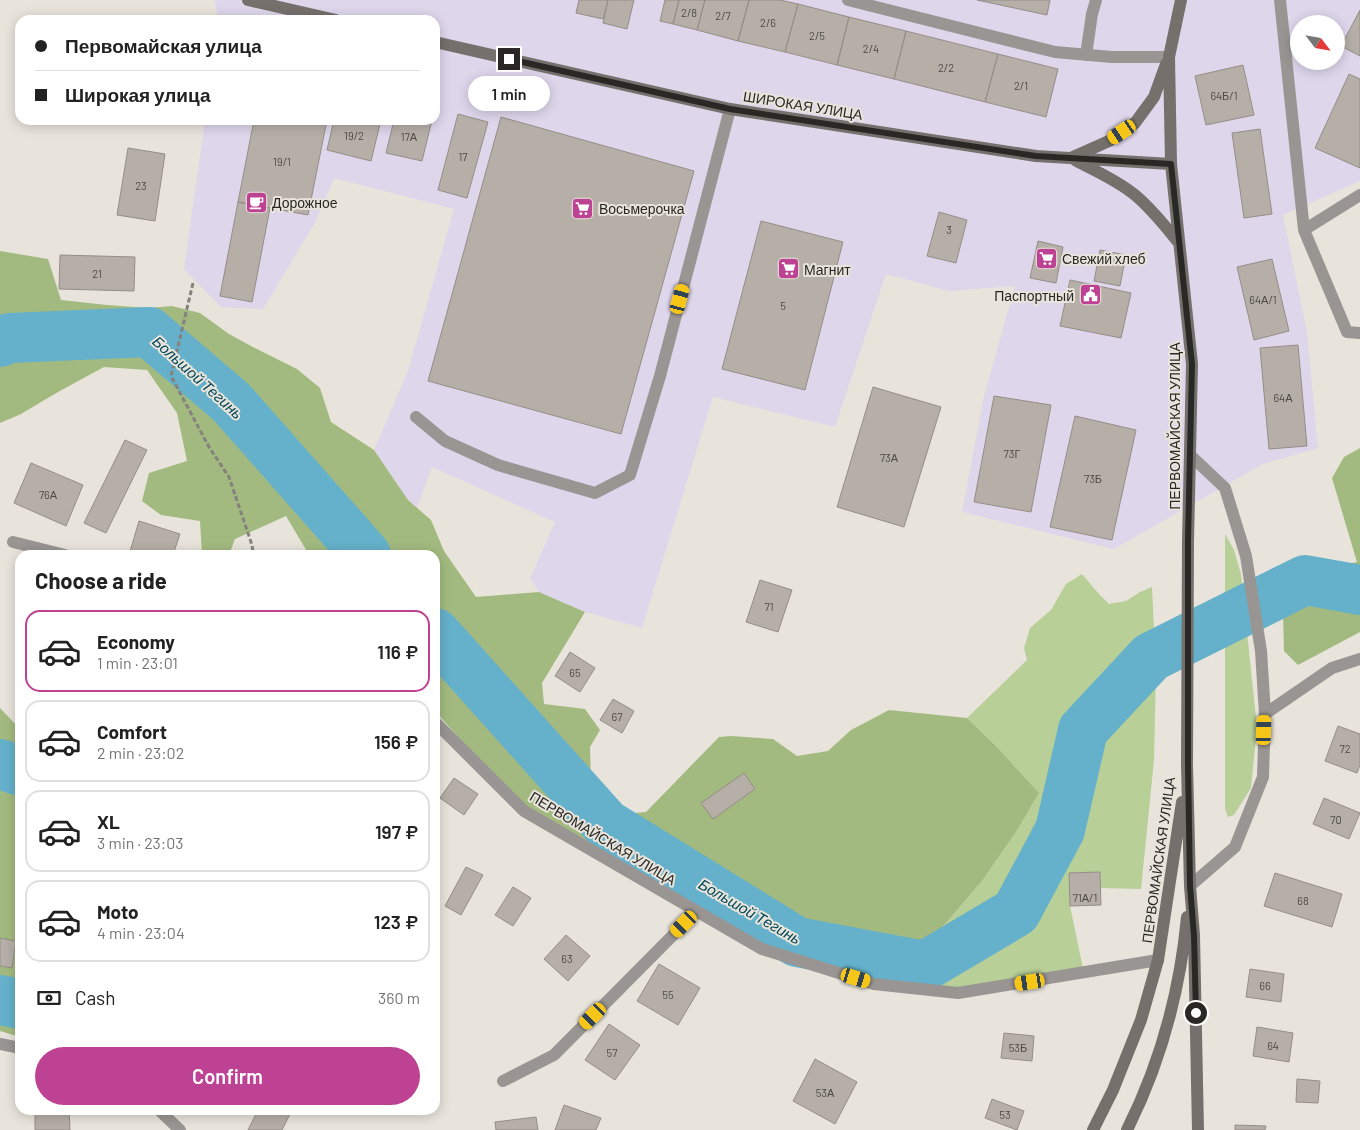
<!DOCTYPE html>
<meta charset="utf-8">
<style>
body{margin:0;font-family:Barlow,sans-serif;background:#f2f2f2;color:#222;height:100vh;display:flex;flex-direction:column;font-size:19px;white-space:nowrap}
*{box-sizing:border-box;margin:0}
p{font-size:16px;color:#767676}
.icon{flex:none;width:28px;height:28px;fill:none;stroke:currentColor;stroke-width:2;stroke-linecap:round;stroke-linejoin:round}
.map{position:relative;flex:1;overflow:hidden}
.details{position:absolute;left:15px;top:550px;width:425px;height:565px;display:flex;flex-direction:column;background:#fff;border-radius:15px;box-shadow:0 2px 12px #0003}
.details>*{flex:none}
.top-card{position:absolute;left:15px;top:15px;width:425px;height:110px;border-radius:15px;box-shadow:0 2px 12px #0003;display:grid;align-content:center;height:110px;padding:0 20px;background:#fff}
.needle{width:32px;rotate:121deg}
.buttons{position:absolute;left:1290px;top:15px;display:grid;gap:10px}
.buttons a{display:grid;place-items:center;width:55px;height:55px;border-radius:50%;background:#fff;box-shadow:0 2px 12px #0003;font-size:25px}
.end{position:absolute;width:22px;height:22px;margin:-11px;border:6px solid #292825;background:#fff;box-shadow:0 0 0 2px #fff}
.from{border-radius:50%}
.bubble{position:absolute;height:35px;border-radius:18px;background:#fff;box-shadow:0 2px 12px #0003;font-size:16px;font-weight:600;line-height:35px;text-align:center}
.car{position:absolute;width:15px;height:30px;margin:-15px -8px;border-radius:6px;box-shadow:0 0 4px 1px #0007;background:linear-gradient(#f5c518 24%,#345 0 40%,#f5c518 0 76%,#345 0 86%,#f5c518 0)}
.top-card b{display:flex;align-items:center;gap:18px;height:48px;font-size:19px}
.top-card b+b{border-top:1px solid #e0e0e0}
.top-card i{width:12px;height:12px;background:#222}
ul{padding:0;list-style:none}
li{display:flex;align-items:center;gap:15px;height:82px;margin:0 10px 8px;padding:0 10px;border:2px solid #e0e0e0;border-radius:15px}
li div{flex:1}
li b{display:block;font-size:19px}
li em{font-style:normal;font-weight:600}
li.current{border-color:#bd4293}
li>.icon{width:45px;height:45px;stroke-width:1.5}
h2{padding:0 20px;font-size:22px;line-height:60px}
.pay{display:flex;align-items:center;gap:12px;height:55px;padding:0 20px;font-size:19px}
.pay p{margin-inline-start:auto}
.primary-button{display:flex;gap:10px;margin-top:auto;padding:10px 20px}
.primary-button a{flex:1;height:58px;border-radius:30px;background:#bd4293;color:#fff;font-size:20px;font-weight:600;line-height:58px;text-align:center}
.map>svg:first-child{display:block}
</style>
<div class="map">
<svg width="1360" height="1130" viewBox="0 0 1360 1130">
<rect width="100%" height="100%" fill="#e8e4db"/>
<path fill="#ded6eb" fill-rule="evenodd" d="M215,0h1145v181l-77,34 24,117 11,116 -55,16 -149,85 -152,-37 22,-116 31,-110 -66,5 -63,-17 -51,153 -122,-30 -71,231 -57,-16 -46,-20 -9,-14 25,-56 -123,-55 -15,40 -9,-7 -34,-50 34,-79 46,-162 -120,-31 -19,45 -52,86 -42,-2 -37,-38 21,-149h230v-100h-217zM1299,24h37v37h-37z"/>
<path fill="#b8cf98" d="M1225,534l9,16 7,24 16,154 -6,60 -17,27 -6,2 -3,-8z
M1082,574l16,19 11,11 17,-3 14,-9 12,-5 4,85 -2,88 -13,129 -40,-1 -1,-16 -31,1 1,33 14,67 -126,20 -84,-9 58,-45 50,-58 36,-52 21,-36 -41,-45 -31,-30 60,-58 -3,-12 6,-20 21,-18 15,-26z"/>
<path fill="#a2ba7f" d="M0,251l48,8 13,41 46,5 41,3 24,-2 28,7 29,21 24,13 44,22 23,19 11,34 43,28 34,50 23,20 13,31 32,46 63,-5 46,20 -43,71 2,21 41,5 15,21 -10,17 1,36 20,32 35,-3 73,-75 12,-1 42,3 24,17 31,-5 23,-21 38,-20 78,8 31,30 41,45 -21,36 -36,52 -50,58 -58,45 -112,-35 -238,-138 -89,-100v-156h-124l-3,-2 -22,-37 -51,23 -6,16h-27l-2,-34 -39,-6 -19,-14 7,-28 38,-12 -10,-48 -30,-43 -43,-3 -46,25 -37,22 -21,9z
M1360,448v184l-62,33 -14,-14 -2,-73 75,-16 -25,-84 12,-21z
M0,708l20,21v308l-20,-6z"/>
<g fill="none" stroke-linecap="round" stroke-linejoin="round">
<path stroke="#65b1cb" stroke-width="50" d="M0,342l10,-4 139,-6 82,70 135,153
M435,633l171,191 191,118 128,24 91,-54 44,-82 23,-100 68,-73 154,-77 55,10
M0,764l20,7
M0,1000l20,4"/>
</g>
<path fill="#b6afa8" stroke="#958d87" d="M579,0h29l-5,19 -27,-6z
M608,0h26l-7,29 -24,-6z
M665,0h14l-6,24 -13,-3z
M679,0h26l-8,30 -24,-6z
M705,0h44l-11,41 -41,-11z
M749,0h31l18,4 -13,48 -47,-11z
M977,0h73l-3,15z
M798,4l51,13 -12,48 -52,-13z
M1360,10v46l-19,-10z
M849,17l57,14 -12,48 -57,-14z
M906,31l92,23 -13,48 -91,-23z
M998,54l60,15 -12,48 -61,-15z
M1243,65l11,50 -48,10 -11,-49z
M1349,74l11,5v89l-45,-20z
M458,114l30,8 -21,76 -29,-8z
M501,117l193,54 -73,263 -193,-53z
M254,120h73l-19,95 -70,-13z
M334,120h47l-10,41 -44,-11z
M394,120h38l-10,41 -36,-8z
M1260,129l12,85 -28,4 -12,-85z
M128,148l37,6 -10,67 -38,-6z
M238,202l32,6 -18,94 -32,-6z
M939,212l28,8 -11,43 -29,-7z
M761,221l82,21 -38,148 -83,-21z
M1038,241l25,6 -7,36 -26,-5z
M1100,250l26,5 -6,31 -26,-5z
M60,255l75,2 -1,34 -75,-2z
M1272,259l17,72 -35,9 -17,-73z
M1070,280l61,13 -10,45 -61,-12z
M1298,345l9,101 -38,3 -9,-101z
M873,387l68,20 -37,120 -67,-20z
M994,396l57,9 -20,107 -57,-10z
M1075,416l61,14 -24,110 -62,-13z
M125,440l22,10 -41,83 -22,-10z
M31,463l52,22 -17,41 -52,-23z
M139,521l41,13 -7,21h-44z
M760,580l32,10 -14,42 -32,-10z
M570,652l25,16 -15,24 -25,-16z
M613,699l21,12 -12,22 -22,-13z
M1338,726l22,8v31l-3,8 -32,-12z
M744,773l11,16 -42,30 -12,-16z
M454,778l24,16 -14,21 -24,-17z
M1324,798l36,15 -11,26 -36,-15z
M466,867l17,8 -22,40 -16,-9z
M1100,872l1,33 -31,1 -1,-33z
M1275,873l67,21 -10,33 -68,-21z
M513,887l18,11 -18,28 -18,-11z
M566,935l24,21 -22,25 -24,-22z
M0,938l16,3 -4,27 -12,-2z
M659,964l41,24 -22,37 -41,-24z
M1250,969l34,5 -3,28 -35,-5z
M609,1024l31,21 -25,35 -30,-20z
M1257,1027l36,6 -4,29 -36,-6z
M1004,1033l30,3 -2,25 -31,-3z
M815,1059l42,23 -22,42 -42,-23z
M1297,1079l23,2 -2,22 -22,-1z
M992,1099l32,12 -7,19 -32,-12z
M564,1105l37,13 -5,12h-41z
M35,1110h34l1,20h-35z
M258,1110h34l-10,20h-34z
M536,1117l2,13h-42l-1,-8z
M1235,1125l31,1 -1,4h-30z"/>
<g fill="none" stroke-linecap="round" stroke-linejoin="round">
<path stroke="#84827c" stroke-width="3" stroke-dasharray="5 2.5" stroke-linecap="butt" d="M193,283l-22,93 38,71 20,30 22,65 3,13"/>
<path stroke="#999593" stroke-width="12" d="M848,0l207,52 57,5h57
M1086,55l6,-41 4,-14
M416,417l29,24 53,24 97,28 35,-18 30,-99 70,-267"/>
<path stroke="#999593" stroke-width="12" d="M1280,0l24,230 43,102 13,1
M1304,230l56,-35
M13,542l52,13
M1265,714l67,-46 28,-9
M435,722l89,89 238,138 112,35 84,9 200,-33
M1190,886l45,-39 28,-70 2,-63 -4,-63 -15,-95 -21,-68 -35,-33
M0,1044l20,4
M503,1081l51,-26 143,-144
M159,1110l21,20"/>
<path stroke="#75706c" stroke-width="12" d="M248,0l88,20
M1181,0l-12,57 2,107 21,200 -4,177 -1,224 3,121 4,49 4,195
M435,42l295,67 306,47 135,8
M1073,157l36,-16 26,-18 19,-26 12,-33
M1075,160c20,11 42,20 60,35 17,14 30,31 44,48
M1093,1130l20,-40 28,-70 17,-60 24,-158
M1127,1130c33,-66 53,-139 60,-213"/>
</g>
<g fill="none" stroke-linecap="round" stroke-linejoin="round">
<path stroke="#292825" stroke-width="6" d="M509,59l221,50 306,47 135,8 21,200 -4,177v224l2,121 4,50 2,77"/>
</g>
<defs>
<symbol id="cafe-square" viewBox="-11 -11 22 22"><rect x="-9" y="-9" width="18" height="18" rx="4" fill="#bd4293" stroke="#e8e4db"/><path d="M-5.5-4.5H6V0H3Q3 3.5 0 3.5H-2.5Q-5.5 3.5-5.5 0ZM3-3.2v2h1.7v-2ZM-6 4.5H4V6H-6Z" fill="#fff"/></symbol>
<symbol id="supermarket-square" viewBox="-11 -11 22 22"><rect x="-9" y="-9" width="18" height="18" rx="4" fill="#bd4293" stroke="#e8e4db"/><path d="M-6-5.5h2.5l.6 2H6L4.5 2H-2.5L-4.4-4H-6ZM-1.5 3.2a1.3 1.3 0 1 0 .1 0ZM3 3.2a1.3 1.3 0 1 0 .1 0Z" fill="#fff"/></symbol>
<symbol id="civic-square" viewBox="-11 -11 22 22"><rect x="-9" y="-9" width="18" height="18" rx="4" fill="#bd4293" stroke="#e8e4db"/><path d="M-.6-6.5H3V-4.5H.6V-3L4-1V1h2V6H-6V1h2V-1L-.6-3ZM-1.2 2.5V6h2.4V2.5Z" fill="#fff"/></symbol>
</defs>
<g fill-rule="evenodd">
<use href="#cafe-square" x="244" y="190" width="25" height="25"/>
<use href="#supermarket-square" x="570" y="196" width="25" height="25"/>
<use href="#supermarket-square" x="1034" y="246" width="25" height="25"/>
<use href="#supermarket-square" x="776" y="256" width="25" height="25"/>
<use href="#civic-square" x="1078" y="282" width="25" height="25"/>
</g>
<g text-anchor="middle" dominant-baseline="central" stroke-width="4" stroke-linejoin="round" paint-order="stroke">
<g font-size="11" fill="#4c4a46">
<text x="689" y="12">2/8</text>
<text x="723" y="15">2/7</text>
<text x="768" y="22">2/6</text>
<text x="817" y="35">2/5</text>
<text x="871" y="48">2/4</text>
<text x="946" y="67">2/2</text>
<text x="1021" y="85">2/1</text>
<text x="1224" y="95">64Б/1</text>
<text x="354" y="135">19/2</text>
<text x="409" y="136">17А</text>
<text x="463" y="156">17</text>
<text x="282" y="161">19/1</text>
<text x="141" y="185">23</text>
<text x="949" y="229">3</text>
<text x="97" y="273">21</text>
<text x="1263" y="299">64А/1</text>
<text x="783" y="305">5</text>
<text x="1283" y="397">64А</text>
<text x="1012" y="453">73Г</text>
<text x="889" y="457">73А</text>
<text x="1093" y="478">73Б</text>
<text x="48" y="494">76А</text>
<text x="769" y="606">71</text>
<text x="575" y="672">65</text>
<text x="617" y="716">67</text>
<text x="1345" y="748">72</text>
<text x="1336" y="819">70</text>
<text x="1085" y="897">71А/1</text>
<text x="1303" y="900">68</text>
<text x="567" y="958">63</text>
<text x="1265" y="985">66</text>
<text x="668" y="994">55</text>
<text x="1273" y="1045">64</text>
<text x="1018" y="1047">53Б</text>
<text x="612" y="1052">57</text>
<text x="825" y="1092">53А</text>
<text x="1005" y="1114">53</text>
</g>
<g font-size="14" fill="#292825" stroke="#e8e4db">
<text transform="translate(803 105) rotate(9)">ШИРОКАЯ УЛИЦА</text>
<text transform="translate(1174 426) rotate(-90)">ПЕРВОМАЙСКАЯ УЛИЦА</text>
<text transform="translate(603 838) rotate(31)">ПЕРВОМАЙСКАЯ УЛИЦА</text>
<text transform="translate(1158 860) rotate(-82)">ПЕРВОМАЙСКАЯ УЛИЦА</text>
</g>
<g font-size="14" fill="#292825" stroke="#e8e4db" text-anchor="start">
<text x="272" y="202">Дорожное</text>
<text x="599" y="208">Восьмерочка</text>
<text x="1062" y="258">Свежий хлеб</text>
<text x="804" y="269">Магнит</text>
<text x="1074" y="295" text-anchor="end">Паспортный</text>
</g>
<g font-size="15" font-style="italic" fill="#004759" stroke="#e8e4db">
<text transform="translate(198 377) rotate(42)">Большой Тегинь</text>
<text transform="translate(750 911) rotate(30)">Большой Тегинь</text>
</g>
</g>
</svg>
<div class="buttons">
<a><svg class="needle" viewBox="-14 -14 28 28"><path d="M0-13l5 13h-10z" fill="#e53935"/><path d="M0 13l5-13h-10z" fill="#767676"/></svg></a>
</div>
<i class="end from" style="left:1196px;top:1013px"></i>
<i class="end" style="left:509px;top:59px"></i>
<div class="bubble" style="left:468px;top:76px;width:82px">1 min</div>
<i class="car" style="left:1122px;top:132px;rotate:236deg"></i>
<i class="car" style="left:680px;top:299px;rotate:15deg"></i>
<i class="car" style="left:1264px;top:730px;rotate:2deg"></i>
<i class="car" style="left:684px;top:924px;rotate:225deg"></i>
<i class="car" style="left:856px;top:978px;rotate:107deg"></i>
<i class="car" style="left:1030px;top:982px;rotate:261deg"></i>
<i class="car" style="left:593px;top:1016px;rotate:225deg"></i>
<div class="top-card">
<b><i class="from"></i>Первомайская улица</b>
<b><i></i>Широкая улица</b>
</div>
<section class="details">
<h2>Choose a ride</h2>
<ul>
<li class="current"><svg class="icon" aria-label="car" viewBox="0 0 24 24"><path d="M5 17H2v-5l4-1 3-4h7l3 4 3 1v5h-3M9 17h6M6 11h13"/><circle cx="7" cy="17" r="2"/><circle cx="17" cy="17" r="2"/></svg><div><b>Economy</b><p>1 min · 23:01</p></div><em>116 ₽</em></li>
<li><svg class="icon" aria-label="car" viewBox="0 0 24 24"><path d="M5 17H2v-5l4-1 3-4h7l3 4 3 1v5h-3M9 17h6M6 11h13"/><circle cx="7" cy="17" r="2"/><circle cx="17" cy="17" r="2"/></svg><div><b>Comfort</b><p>2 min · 23:02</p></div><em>156 ₽</em></li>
<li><svg class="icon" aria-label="car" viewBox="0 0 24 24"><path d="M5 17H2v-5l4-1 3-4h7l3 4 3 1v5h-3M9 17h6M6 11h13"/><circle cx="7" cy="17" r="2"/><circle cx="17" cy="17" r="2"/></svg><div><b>XL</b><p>3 min · 23:03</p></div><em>197 ₽</em></li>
<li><svg class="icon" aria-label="car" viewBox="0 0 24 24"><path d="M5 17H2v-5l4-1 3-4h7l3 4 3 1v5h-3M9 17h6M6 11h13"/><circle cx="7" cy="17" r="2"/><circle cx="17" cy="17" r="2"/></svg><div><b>Moto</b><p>4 min · 23:04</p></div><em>123 ₽</em></li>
</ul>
<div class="pay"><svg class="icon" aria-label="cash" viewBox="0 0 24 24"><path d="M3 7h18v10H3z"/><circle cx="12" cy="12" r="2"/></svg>Cash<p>360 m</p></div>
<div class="primary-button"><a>Confirm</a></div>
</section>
</div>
